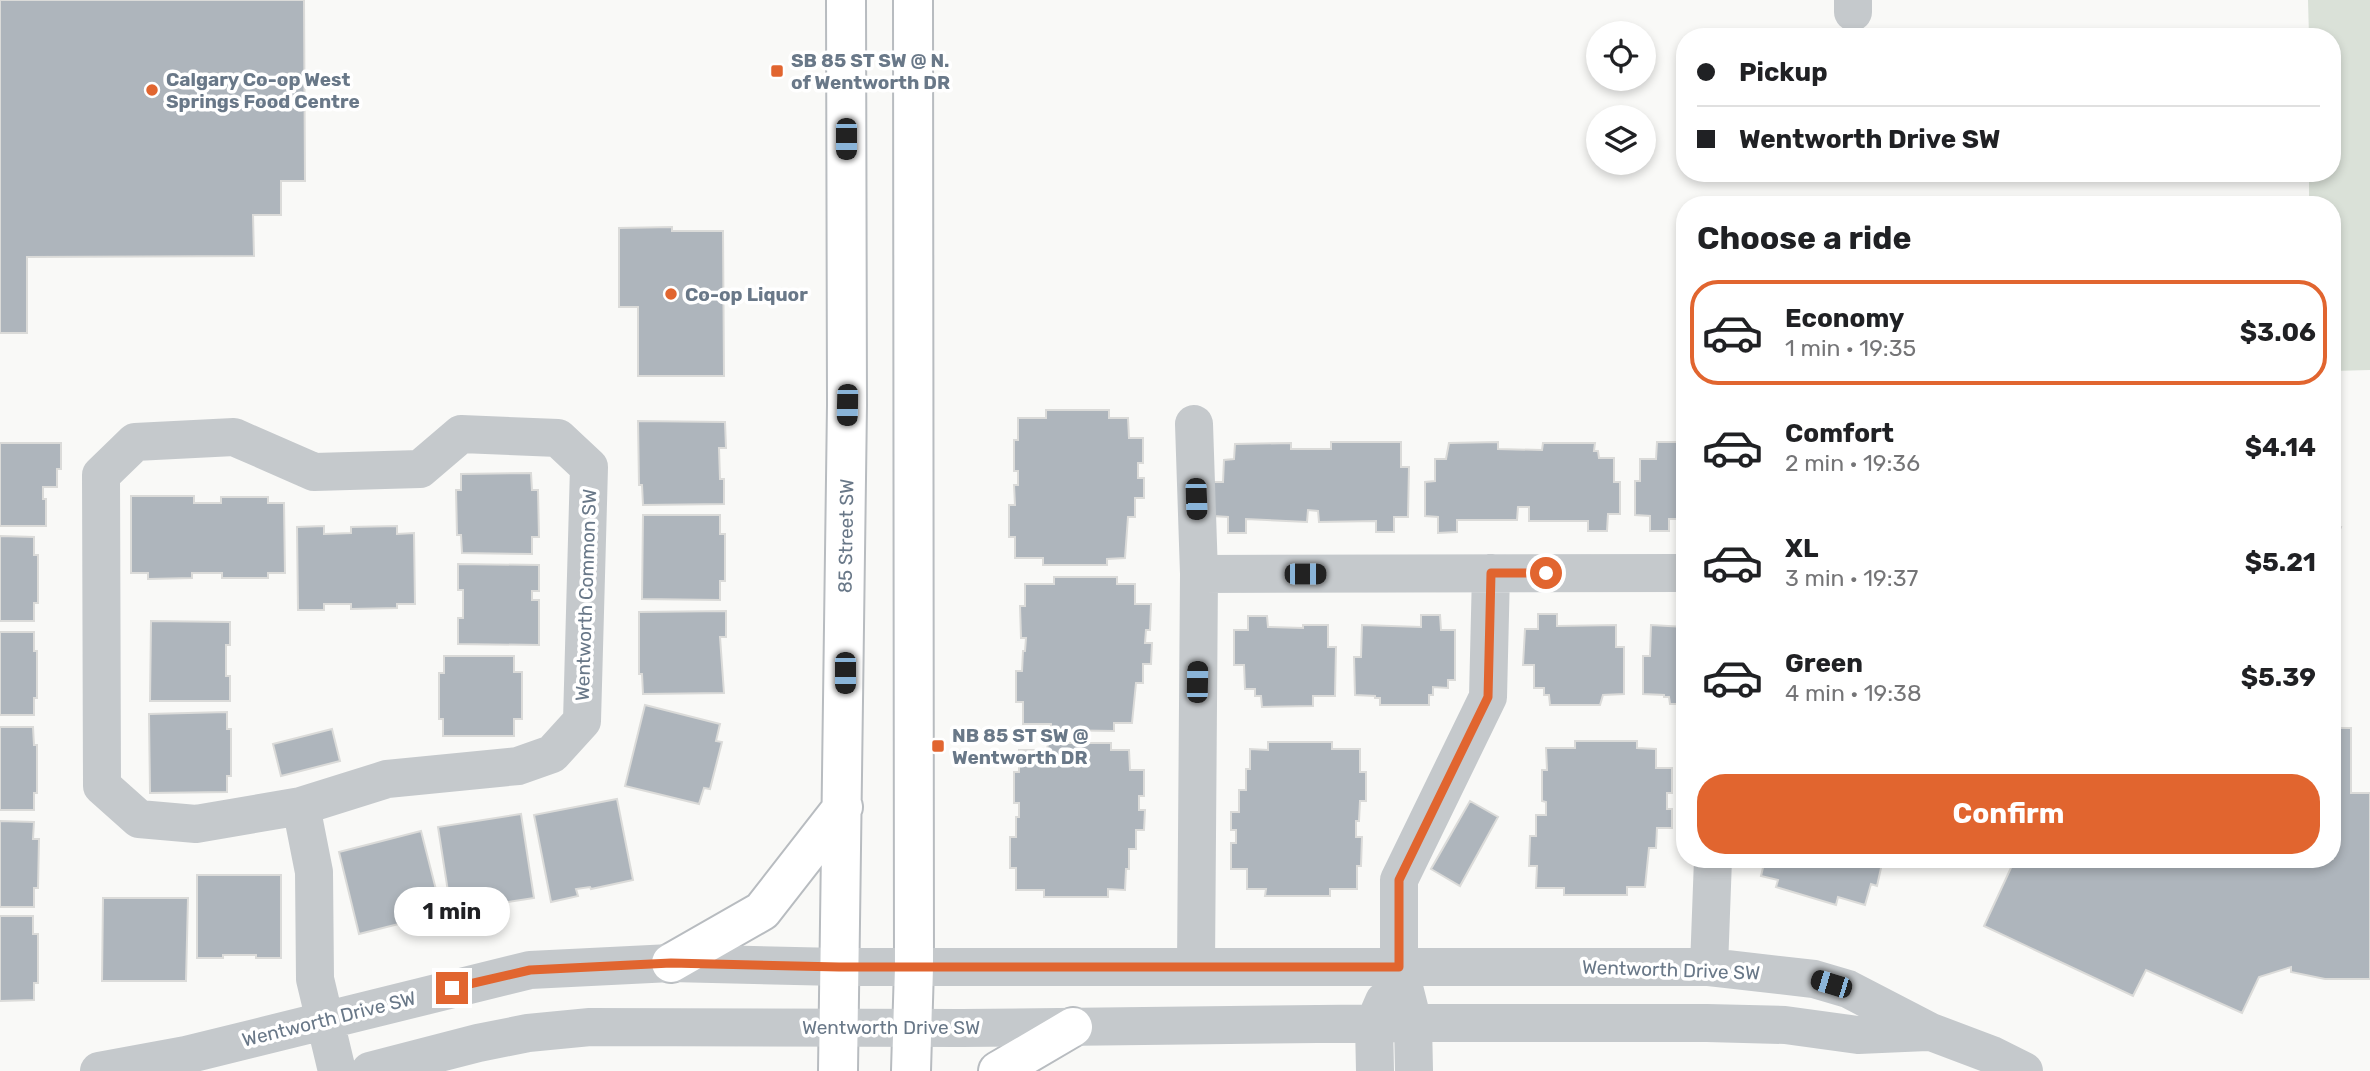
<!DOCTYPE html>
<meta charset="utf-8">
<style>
body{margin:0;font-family:Rubik,sans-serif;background:#f2f2f2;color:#202124;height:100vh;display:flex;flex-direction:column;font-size:26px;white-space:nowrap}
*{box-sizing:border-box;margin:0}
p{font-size:23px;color:#757577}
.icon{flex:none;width:38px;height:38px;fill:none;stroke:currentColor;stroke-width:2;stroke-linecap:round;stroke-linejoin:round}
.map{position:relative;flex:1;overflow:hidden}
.drawer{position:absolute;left:1676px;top:196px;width:665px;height:672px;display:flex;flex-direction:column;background:#fff;border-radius:28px;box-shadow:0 4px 10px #0003}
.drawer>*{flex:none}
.top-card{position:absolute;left:1676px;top:28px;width:665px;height:154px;border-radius:28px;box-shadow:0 4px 10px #0003;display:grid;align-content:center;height:154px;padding:0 21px;background:#fff}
.controls{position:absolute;left:1586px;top:21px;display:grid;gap:14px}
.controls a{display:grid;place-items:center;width:70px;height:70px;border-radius:50%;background:#fff;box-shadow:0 4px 10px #0003;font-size:35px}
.end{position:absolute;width:32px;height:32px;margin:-16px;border:9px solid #e1652f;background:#fff;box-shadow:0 0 0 4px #fff}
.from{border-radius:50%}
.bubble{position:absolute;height:49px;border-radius:24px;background:#fff;box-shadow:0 4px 10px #0003;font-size:23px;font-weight:700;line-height:49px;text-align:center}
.car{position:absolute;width:21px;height:42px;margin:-21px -10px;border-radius:9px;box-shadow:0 0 5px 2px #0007;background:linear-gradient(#222 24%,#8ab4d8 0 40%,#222 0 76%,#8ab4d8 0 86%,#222 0)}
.top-card b{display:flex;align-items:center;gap:24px;height:66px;font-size:26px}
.top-card b+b{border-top:2px solid #e0e0e0}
.top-card i{width:18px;height:18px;background:#202124}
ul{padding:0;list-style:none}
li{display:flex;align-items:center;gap:21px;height:105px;margin:0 14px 10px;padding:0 7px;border:4px solid transparent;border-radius:28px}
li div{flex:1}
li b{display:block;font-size:26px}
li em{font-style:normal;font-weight:700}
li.selected{border-color:#e1652f}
li>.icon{width:63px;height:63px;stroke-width:1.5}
h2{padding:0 21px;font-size:32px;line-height:84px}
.action{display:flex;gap:14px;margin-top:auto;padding:14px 21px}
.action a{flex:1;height:80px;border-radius:28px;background:#e1652f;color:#fff;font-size:28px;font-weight:700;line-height:80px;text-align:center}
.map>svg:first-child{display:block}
</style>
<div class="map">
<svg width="2370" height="1071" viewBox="0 0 2370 1071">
<rect width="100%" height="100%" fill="#f9f9f7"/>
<path fill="#dae1d8" d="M2308,0h62v370l-37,1v-166h-24v-32h24v-136h-24z"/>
<path fill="#aeb5bc" stroke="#dbdbd9" stroke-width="2" d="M0,0h304l1,181h-24v34h-28l1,41 -227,1v76h-27z
M672,227v4h51l1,145h-86v-69h-19v-79z
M1046,410h63v8h19l1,20h14v25h-5v15h6v20h-9v19h-7l-3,41 -18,1v6h-64v-7h-28v-21h-6v-32h6l-1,-20h4v-14h-4v-31h4v-22h28z
M638,421l87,1 1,26h-7l1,31h4v25l-81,1 -1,-20h-3z
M1331,442h70v25h8l-1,50h-14v15h-18v-11l-57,1 -1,-11 -10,-1 -1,12 -61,-3v14h-18v-16l-15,-1v-34h10l1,-22 10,-1 1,-15 56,-1v6h40z
M1498,442v7l44,1 1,-7h52l-1,8h4l1,7h15v24h6v32h-12l-1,17h-19v-10h-59v-14h-11l-1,13h-60v12l-19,1v-16l-13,-1v-34l10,-1v-22h11l3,-16z
M1657,442h28v77h-16v12h-19v-15l-15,-1v-34h5v-22h16z
M0,443h61v26h-4v18h-14v12h3v27h-46z
M531,473l1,17h6l1,47h-7v17l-70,-1 -1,-18h-4l-1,-45h5v-16z
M131,496h63v7h27v-6h47v6h16l1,70h-17v5h-46v-5h-30v5l-44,1v-6h-17z
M643,515h77v19h5v47h-5v19l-78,-1z
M2333,523l8,4 -8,18z
M324,526v8l27,-1v-6l46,-1v8l17,-1 1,71h-18v4l-46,1v-5h-27v6h-26l-1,-83z
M0,536l34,1v18h4v48h-4v18h-34z
M458,564l81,1v26h-7v9h7v45l-81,-1v-26h5v-28h-5z
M1054,577h63v7h18v20h16l-1,26h-4l-1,13h7l-1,21h-8v19h-7l-4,40h-18v8l-63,-1v-6h-28v-22h-7v-31h6l1,-20h2l1,-13h-5l-1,-32h5v-22h29z
M726,611v26h-6l4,56 -81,1 -1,-20h-3v-62z
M1538,614h19v12l59,-1v22h8v47l-21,1 -3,10h-50l-1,-10h-5v-7h-10v-23h-11l2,-36h13z
M1421,615h19l1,15h14v50h-7v8l-15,-1v8h-4v10h-49v-7h-5v-2l-20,-1 -1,-38h7l1,-32 59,2z
M1248,616h19l1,11 35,1v-3h25v22h8l-1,49h-22v10l-51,1 -1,-11h-6v-7h-10l-1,-24h-10v-35h14z
M151,621l79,1v23h-4v31h4v25h-80z
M1651,625l34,2v77h-15l-1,-7h-5v-2l-21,-1v-38h7z
M0,632h34v19h3v47h-3v17h-34z
M444,656h70v16h8v47h-8v17h-71v-17h-4v-46h5z
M645,705l75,19 -4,17 6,1 -12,47 -6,-1 -5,16 -74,-18z
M227,712v17h4v47h-4v16l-77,1 -1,-79z
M0,727h33l1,18h3v48h-3v17h-34z
M2333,728h18v65h19v186h-45l-34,-7v-5l-32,10 -17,36 -96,-43 -13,26 -149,-70 31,-67h318z
M332,729l8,32 -59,15 -8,-32z
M1575,741h62v7l19,1v19h16v25h-5v16h5v19h-15l-1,20h-7l-4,39h-18v8h-63v-7h-28l1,-22h-8l1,-30h6v-21h10v-13l-4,-1v-31h5l-1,-22h29z
M1268,742h64v7h28v23h6v29h-6l-1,20h-3v16h6l-1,29h-4v23h-27v7h-65l1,-7h-19v-20h-16v-26h5v-13h-5v-18h8v-22h7v-21h4v-20l18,1z
M1048,743h63v7h18l1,20h14v26h-5v14h6l-1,20h-8v19h-7v20h-3l-1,21 -17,-1v8h-64v-7h-28v-22h-6v-31h6v-20h3v-14h-5v-31h5v-22h28z
M617,799l16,81 -42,9 -1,-2 -14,2 2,7 -27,6 -17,-87z
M1470,801l28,16 -38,69 -29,-17z
M521,814l13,84 -83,13 -13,-84z
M0,821l34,1 -1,17h6l-1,49h-4v19h-34z
M421,831l21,82 -83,21 -20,-82z
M1765,859h118l-6,27 -6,-2 -6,21 -27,-8 -2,8 -60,-18 2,-7 -17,-4z
M197,875h84v83h-25v-3h-33v3h-26z
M103,898h85l-2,83h-84z
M0,916h33v18h5v49h-4v17l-34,1z"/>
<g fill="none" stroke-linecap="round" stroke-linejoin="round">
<defs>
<path id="major" d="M671,963l91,-52 81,-104
M838,1071l9,-666 -1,-405
M911,1071l3,-104 -1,-967
M998,1071l75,-44"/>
</defs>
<use href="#major" stroke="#b8bcc0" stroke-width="42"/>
<path stroke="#c5c9cc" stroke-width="38" d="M1853,12v-12
M1194,424l5,150 -3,393
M461,434l97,4 31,29 -7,254 -30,33 -34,12 -131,13 -86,27 -105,18 -57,-5 -37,-33 -1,-311 34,-33 99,-5 80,35 106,-3z
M1199,574l486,-1
M301,806l13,66 1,107 22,92
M1709,967l4,-108
M99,1071l87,-16 344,-85 141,-7 168,4h870l105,12 34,10 83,43 61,23 32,16
M370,1071l108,-28 50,-10 62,-6 372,1 451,-5h294l78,2 73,10 69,-3
M1375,1071l-1,-47 10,-23
M1414,1071l-1,-48 -14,-56v-87l89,-183 3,-124"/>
<use href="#major" stroke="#fff" stroke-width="38"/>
</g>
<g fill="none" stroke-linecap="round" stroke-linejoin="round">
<path stroke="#e1652f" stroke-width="9" d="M452,988l78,-18 141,-7 168,4h560v-87l89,-183 3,-124h55"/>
</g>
<g fill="#e1652f" stroke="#fff" stroke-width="2.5">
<rect x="770" y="64" width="14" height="14" rx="3.5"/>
<circle cx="152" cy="90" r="7"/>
<circle cx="671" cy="294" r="7"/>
<rect x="931" y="739" width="14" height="14" rx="3.5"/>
</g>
<g text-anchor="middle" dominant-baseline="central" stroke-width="7" stroke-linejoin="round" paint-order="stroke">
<g font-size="19" font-weight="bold" fill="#697888" stroke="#fff" text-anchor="start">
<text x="791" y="60">SB 85 ST SW @ N.<tspan x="791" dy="22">of Wentworth DR</tspan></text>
<text x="166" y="79">Calgary Co-op West<tspan x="166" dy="22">Springs Food Centre</tspan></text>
<text x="685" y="294">Co-op Liquor</text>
<text x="952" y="735">NB 85 ST SW @<tspan x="952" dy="22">Wentworth DR</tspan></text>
</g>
<g font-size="19" fill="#697888" stroke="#fff">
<text transform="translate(846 536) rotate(-89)">85 Street SW</text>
<text transform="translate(586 595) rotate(-88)">Wentworth Common SW</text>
<text transform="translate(1671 970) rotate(2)">Wentworth Drive SW</text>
<text transform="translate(329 1019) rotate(-14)">Wentworth Drive SW</text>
<text x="891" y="1027">Wentworth Drive SW</text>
</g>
</g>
</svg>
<div class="controls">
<a><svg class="icon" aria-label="locate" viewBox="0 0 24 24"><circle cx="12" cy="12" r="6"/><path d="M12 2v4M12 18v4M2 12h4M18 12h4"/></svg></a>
<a><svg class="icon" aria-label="layers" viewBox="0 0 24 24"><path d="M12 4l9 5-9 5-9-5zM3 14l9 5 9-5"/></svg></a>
</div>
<i class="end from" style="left:1546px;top:573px"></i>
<i class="end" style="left:452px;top:988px"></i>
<div class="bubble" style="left:394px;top:887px;width:116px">1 min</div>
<i class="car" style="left:846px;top:139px;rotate:180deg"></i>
<i class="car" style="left:847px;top:405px;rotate:181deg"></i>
<i class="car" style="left:1196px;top:499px;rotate:178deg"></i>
<i class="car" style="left:1305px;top:574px;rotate:90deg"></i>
<i class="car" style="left:845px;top:673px;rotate:180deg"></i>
<i class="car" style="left:1197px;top:682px;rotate:1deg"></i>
<i class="car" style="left:1831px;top:984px;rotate:287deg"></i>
<div class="top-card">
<b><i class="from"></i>Pickup</b>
<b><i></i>Wentworth Drive SW</b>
</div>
<section class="drawer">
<h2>Choose a ride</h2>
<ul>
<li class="selected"><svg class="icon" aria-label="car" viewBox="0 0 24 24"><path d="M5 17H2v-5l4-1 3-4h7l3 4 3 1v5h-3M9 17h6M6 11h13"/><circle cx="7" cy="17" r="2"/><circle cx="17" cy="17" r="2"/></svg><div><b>Economy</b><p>1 min · 19:35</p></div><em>$3.06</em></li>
<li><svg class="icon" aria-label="car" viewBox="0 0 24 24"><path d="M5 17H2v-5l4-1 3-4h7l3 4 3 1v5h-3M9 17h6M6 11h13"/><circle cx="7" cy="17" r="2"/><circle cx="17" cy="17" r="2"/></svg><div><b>Comfort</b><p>2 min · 19:36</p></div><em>$4.14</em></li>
<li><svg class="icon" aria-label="car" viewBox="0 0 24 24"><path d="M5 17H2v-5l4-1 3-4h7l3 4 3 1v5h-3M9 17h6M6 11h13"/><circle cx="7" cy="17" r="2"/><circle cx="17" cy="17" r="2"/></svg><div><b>XL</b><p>3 min · 19:37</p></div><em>$5.21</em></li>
<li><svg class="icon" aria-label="car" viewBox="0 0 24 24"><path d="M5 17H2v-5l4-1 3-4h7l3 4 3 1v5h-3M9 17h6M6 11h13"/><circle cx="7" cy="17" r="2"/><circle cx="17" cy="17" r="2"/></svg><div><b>Green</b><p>4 min · 19:38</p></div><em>$5.39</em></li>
</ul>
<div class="action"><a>Confirm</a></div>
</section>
</div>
